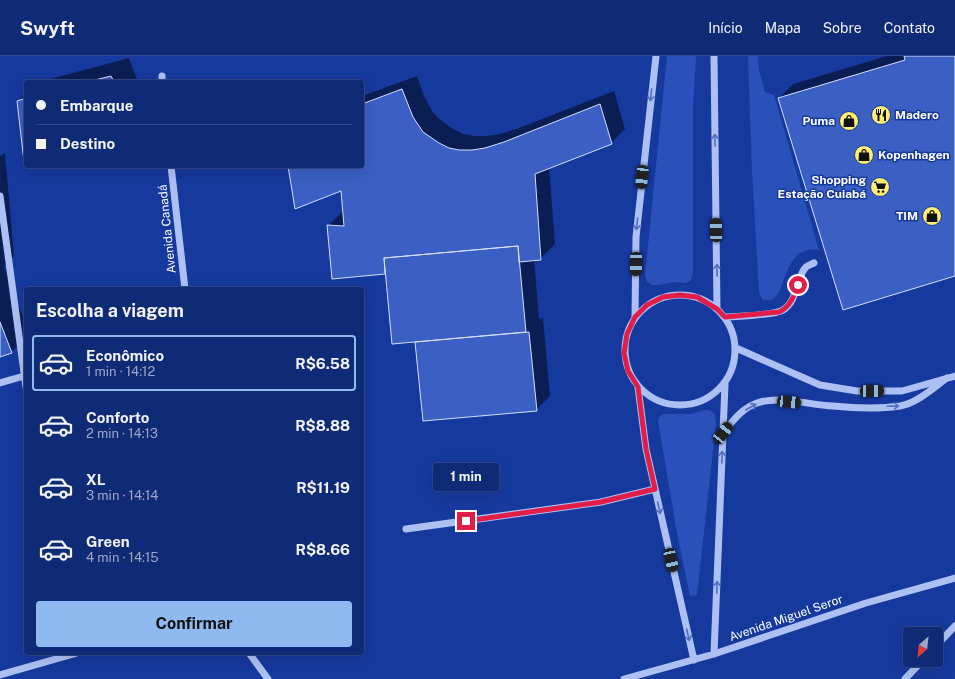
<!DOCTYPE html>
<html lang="pt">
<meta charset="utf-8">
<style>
body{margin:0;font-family:"Public Sans",sans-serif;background:#1e377e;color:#f1f3f6;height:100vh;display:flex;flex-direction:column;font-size:15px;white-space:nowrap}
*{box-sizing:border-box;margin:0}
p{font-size:13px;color:#9ca7c5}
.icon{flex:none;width:22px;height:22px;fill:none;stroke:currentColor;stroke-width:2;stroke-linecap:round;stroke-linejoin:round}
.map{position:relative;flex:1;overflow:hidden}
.drawer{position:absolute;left:24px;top:231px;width:340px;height:368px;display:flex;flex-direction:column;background:#102b76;border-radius:4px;box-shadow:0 4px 16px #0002,0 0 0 1px #304788}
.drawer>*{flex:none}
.guide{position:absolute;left:24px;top:24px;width:340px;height:88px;border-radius:4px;box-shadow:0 4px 16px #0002,0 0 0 1px #304788;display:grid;align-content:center;height:88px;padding:0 12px;background:#102b76}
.needle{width:26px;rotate:208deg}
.buttons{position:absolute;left:903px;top:571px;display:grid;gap:8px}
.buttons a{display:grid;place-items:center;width:40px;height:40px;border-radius:4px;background:#102b76;box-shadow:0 4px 16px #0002,0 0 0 1px #304788;font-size:20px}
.end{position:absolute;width:18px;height:18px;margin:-9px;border:5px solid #e11d48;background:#fff;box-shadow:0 0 0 2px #fff}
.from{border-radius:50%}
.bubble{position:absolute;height:28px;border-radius:4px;background:#102b76;box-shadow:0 4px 16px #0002,0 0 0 1px #304788;font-size:13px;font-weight:700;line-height:28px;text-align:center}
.car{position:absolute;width:12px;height:24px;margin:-12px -6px;border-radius:5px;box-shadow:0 0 3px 1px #0007;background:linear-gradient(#222 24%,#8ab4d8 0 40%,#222 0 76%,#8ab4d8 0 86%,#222 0)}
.guide b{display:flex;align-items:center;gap:14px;height:38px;font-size:15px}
.guide b+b{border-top:1px solid #304788}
.guide i{width:10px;height:10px;background:#f1f3f6}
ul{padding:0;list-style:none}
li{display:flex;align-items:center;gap:12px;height:56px;margin:0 8px 6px;padding:0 4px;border:2px solid transparent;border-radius:4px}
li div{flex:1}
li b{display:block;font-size:15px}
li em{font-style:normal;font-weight:700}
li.selected{border-color:#90b9f0}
li>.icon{width:36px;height:36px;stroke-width:1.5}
h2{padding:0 12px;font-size:18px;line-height:48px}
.action{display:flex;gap:8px;margin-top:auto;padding:8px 12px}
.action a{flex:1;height:46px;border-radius:4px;background:#90b9f0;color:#111;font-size:16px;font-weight:700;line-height:46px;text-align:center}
header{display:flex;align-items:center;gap:24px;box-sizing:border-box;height:56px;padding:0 20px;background:#102b76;border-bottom:1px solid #304788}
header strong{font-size:19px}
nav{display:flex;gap:22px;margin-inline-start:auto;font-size:14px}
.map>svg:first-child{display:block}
</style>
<header>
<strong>Swyft</strong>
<nav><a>Início</a><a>Mapa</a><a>Sobre</a><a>Contato</a></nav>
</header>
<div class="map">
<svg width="955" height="623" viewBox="0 0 955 623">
<rect width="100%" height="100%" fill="#16399d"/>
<path fill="#2a51ba" d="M667,0h29l-3,51v165l-1,5 -2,4 -5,2 -10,-1 -17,3h-6l-5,-3 -2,-7z
M748,0h10l1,14 6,22 9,3 45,155c-43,-6 -29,61 -57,49l-3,-7 -7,-121z
M705,354h5l5,5 1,9 -19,171 -7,1 -13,-63 -19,-113 2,-4 4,-2h27z"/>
<path fill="#0007" d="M887,0h68v219l-176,-177 14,-14z
M129,2l9,24h-99z
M417,20l7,20 8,15 5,6 16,12 10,5 11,2h12l14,-2 19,-6 95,-37 11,38 -14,14 -62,24 6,77 -15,15h-6l5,60 4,-1 7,78 -14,14 -113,10 -7,-79 -30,-68 -53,5 -5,-52 14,-14h2l-2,-23 -53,-23h73v-70z
M26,37v68l-8,-60z
M5,97l9,103 -10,10 22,59v13l-15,14 -11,4v-200z"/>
<path fill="#3b5fc2" stroke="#d5e0fd" d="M904,0h51v220l-112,34 -65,-212 127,-38z
M111,20l3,6h-27z
M402,33l11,28 10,15 16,11 10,5 10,2h13l13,-2 19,-6 96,-38 12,40 -77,30 6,86 -22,2 -1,-16 -134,12 1,16 -53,5 -5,-54 17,1 -3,-35 -46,18 -7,-43h74v-62z
M26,42v64h-2l-7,-61z
M518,190l8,86 -134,12 -8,-86z
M0,266l12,31 -12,4z
M529,276l8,79 -114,10 -8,-79z"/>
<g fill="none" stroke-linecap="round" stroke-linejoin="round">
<path stroke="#adc0f3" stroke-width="7" d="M714,0l3,253
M162,20v6
M171,110l14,123
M0,140l26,191
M625 294a55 55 0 1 1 110 0a55 55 0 1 1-110 0Z
M635,261l1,-80 20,-181
M725,261c13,-1 48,-1 58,-7 15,-9 13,-33 23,-43 2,-2 6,-3 8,-4
M736,292l84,37 37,6h45l53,-15
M0,327l24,-7
M638,331l8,62 48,211
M723,377c9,-11 19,-25 34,-30 22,-8 52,2 76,3 20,2 46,3 67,0 17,-3 33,-18 47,-28
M406,473l195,-27 54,-13
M936,590l19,-20
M249,597l19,26
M714,598l11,-270
M0,619l77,-22
M624,623l90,-25 152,-51 89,-25
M905,623l18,-19"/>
</g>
<defs><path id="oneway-shaft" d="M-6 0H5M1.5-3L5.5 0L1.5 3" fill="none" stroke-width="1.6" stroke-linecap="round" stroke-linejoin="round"/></defs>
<g stroke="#526fbf">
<use href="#oneway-shaft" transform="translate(651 39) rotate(96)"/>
<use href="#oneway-shaft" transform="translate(715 84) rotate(-91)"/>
<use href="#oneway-shaft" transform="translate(637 168) rotate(96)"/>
<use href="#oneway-shaft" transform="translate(717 214) rotate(-91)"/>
<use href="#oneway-shaft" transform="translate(893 350) rotate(-2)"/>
<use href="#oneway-shaft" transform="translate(751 351) rotate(-30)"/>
<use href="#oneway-shaft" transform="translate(722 401) rotate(-88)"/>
<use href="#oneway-shaft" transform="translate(659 452) rotate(77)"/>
<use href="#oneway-shaft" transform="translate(717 531) rotate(-88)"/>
<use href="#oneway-shaft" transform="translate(688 579) rotate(77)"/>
</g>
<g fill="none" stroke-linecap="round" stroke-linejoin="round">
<path stroke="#e11d48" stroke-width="5" d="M466,465l135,-19 54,-13 -9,-40 -8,-62 -10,-16 -4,-18 3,-19 8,-17 12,-12 16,-8 17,-2 17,2 20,12 8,8 54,-5c11,-5 15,-16 19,-27"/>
</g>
<defs>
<symbol id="restaurant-disc" viewBox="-11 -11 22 22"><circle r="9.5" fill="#ffef6f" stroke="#16399d"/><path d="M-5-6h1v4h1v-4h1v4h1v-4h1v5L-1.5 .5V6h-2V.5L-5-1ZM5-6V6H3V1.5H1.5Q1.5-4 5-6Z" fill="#111"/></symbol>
<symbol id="shop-disc" viewBox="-11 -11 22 22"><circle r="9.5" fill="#ffef6f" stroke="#16399d"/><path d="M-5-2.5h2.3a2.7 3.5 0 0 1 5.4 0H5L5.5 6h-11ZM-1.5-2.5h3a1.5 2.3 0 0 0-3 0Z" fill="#111"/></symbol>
<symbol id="supermarket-disc" viewBox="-11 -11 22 22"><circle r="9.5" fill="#ffef6f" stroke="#16399d"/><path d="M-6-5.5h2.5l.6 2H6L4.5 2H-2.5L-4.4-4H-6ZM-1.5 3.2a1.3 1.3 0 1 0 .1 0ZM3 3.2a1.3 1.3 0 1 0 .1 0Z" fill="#111"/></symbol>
</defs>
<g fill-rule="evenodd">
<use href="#restaurant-disc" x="870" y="48" width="22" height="22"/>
<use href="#shop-disc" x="838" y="54" width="22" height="22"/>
<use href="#shop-disc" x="853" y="88" width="22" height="22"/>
<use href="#supermarket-disc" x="869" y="120" width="22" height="22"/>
<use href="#shop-disc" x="921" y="149" width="22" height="22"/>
</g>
<g text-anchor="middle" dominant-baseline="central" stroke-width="3" stroke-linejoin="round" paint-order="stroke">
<g font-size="12" font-weight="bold" fill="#fff" stroke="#16399d" text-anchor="end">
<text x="895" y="59" text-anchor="start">Madero</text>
<text x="835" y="65">Puma</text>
<text x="878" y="99" text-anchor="start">Kopenhagen</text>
<text x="866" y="124">Shopping<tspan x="866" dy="14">Estação Cuiabá</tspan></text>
<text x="918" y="160">TIM</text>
</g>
<g font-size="12" fill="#fff" stroke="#16399d">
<text transform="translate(167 173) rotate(-96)">Avenida Canadá</text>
<text transform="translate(786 562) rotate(-19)">Avenida Miguel Seror</text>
</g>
</g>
</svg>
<div class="buttons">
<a><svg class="needle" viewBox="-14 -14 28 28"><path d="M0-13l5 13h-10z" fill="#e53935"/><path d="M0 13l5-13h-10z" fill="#9ca7c5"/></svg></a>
</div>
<i class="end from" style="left:798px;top:229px"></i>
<i class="end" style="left:466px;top:465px"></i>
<div class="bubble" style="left:433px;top:407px;width:66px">1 min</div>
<i class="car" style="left:642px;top:121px;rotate:186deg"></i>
<i class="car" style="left:716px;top:174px;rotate:359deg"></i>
<i class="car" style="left:636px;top:208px;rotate:181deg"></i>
<i class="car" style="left:872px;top:335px;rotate:89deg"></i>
<i class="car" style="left:789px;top:346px;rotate:95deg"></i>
<i class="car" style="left:723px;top:377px;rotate:38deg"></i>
<i class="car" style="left:671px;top:504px;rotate:167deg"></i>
<div class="guide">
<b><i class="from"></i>Embarque</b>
<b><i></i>Destino</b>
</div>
<section class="drawer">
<h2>Escolha a viagem</h2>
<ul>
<li class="selected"><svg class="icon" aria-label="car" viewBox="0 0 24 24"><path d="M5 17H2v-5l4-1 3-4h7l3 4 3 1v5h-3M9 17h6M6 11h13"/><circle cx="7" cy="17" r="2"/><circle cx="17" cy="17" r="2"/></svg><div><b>Econômico</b><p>1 min · 14:12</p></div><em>R$6.58</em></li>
<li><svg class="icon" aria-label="car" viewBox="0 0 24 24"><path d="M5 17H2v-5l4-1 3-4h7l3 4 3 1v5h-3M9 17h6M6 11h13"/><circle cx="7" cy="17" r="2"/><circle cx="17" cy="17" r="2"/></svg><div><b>Conforto</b><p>2 min · 14:13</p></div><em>R$8.88</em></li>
<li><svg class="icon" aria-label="car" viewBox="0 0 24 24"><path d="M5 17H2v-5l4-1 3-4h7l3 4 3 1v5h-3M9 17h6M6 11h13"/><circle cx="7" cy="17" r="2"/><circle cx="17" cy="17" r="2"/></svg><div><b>XL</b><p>3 min · 14:14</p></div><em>R$11.19</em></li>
<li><svg class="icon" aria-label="car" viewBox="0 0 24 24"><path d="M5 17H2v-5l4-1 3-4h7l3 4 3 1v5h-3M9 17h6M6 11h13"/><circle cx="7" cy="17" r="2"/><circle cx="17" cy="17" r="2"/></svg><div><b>Green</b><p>4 min · 14:15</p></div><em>R$8.66</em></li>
</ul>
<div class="action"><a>Confirmar</a></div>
</section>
</div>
